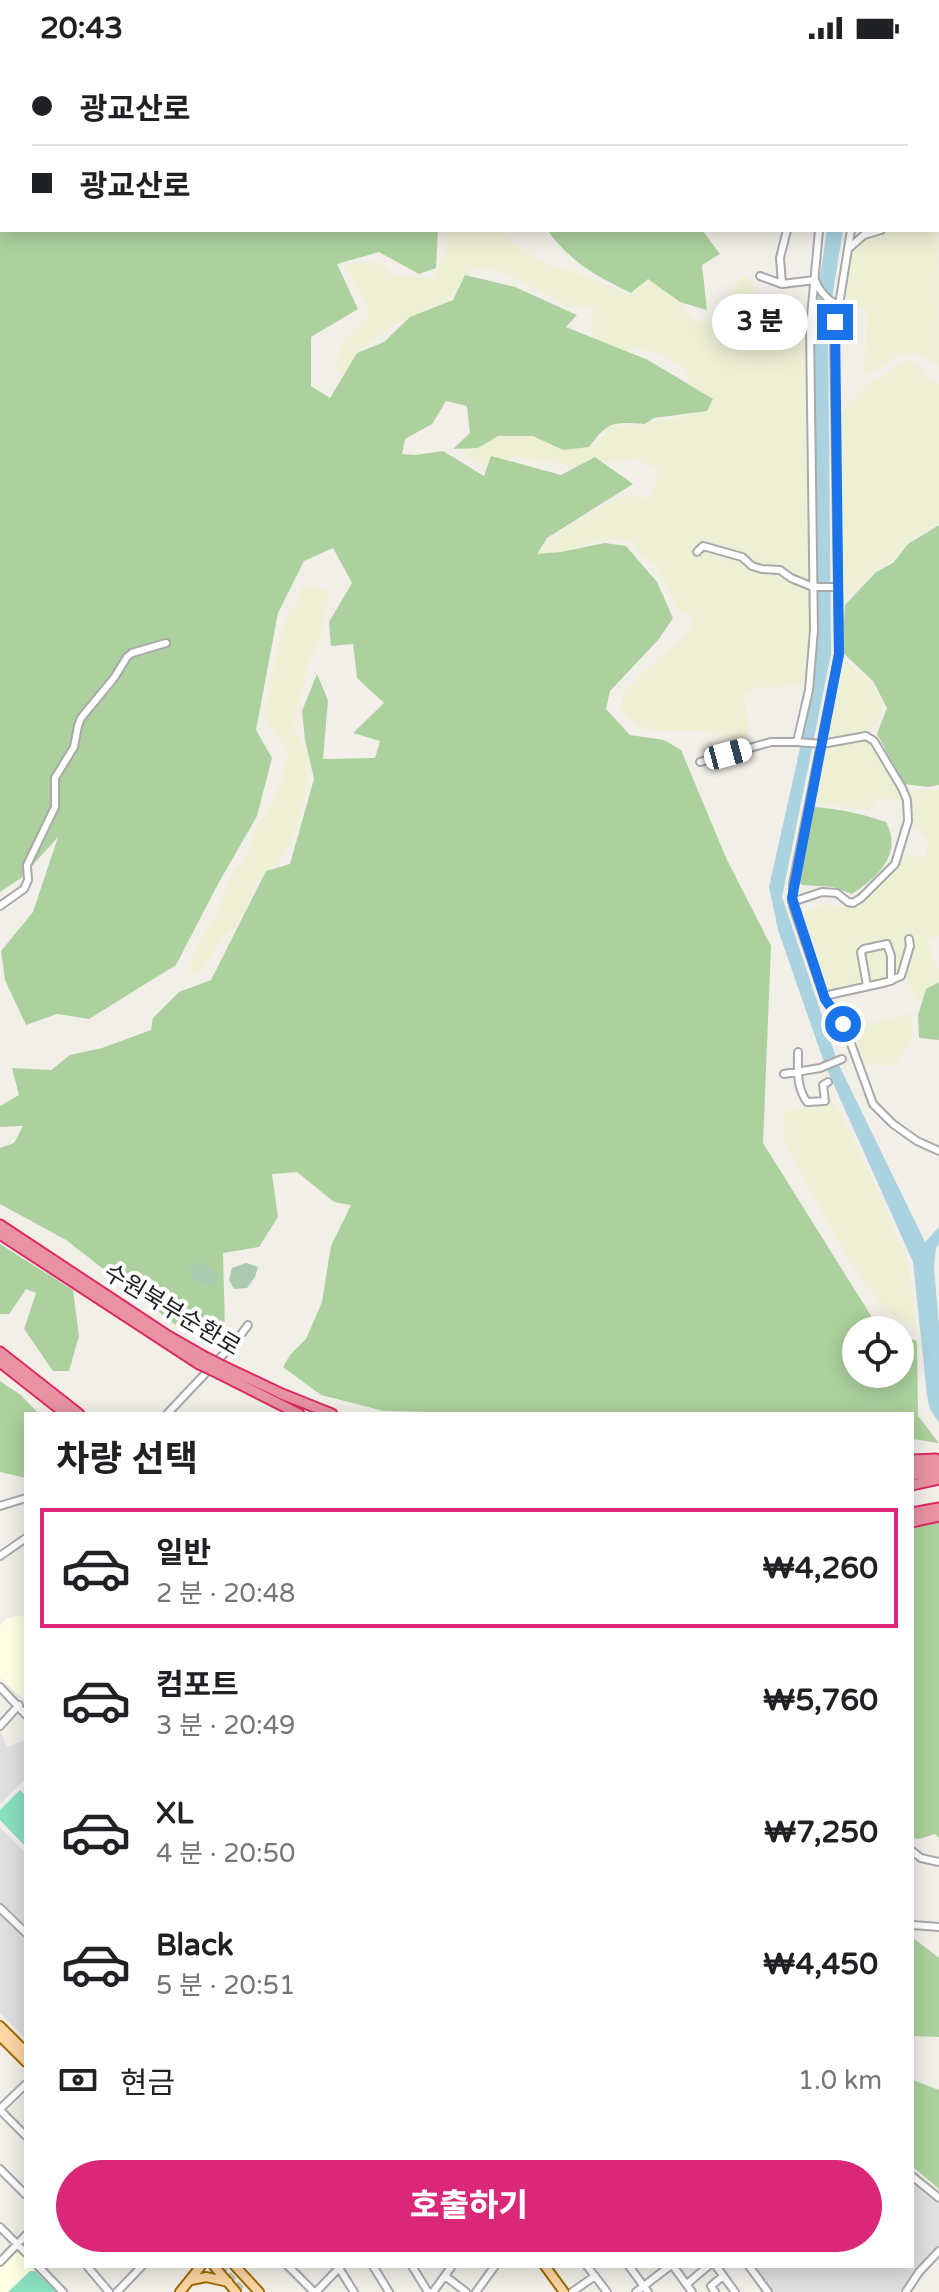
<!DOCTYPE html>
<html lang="ko">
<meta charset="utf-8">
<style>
body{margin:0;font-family:"Varela Round","Noto Sans KR",sans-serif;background:#f6f6f6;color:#202124;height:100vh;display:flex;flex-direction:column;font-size:30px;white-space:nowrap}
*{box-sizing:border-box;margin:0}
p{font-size:26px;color:#757577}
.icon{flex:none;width:44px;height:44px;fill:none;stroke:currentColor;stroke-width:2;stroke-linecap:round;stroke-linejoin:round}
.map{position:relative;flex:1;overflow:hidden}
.side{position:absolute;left:24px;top:1356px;width:890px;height:856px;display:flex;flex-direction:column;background:#fff;border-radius:0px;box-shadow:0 4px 20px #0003}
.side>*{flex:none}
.top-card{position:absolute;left:0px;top:0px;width:940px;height:176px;box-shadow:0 4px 20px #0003;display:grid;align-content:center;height:176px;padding:0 32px;background:#fff}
.fabs{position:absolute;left:842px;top:1260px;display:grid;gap:16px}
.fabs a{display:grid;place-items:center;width:72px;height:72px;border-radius:50%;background:#fff;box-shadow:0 4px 20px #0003;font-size:40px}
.end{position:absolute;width:36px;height:36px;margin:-18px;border:10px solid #1a73e8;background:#fff;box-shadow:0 0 0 4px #fff}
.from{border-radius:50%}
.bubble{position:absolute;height:56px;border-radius:28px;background:#fff;box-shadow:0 4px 20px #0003;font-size:26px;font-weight:800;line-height:56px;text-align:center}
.car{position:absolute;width:24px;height:48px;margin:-24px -12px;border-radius:10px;box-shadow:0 0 6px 2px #0007;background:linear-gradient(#fff 24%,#345 0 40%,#fff 0 76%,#345 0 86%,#fff 0)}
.top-card b{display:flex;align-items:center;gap:28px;height:76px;font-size:30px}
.top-card b+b{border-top:2px solid #e0e0e0}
.top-card i{width:20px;height:20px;background:#202124}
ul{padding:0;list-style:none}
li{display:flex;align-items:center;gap:24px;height:120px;margin:0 16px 12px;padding:0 16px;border:4px solid transparent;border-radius:0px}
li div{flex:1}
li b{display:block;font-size:30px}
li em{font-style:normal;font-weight:800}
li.on{border-color:#db2777}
li>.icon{width:72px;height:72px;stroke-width:1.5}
h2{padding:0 32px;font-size:36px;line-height:96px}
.pay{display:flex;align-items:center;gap:20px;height:88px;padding:0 32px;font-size:30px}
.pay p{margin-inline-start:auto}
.primary-button{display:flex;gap:16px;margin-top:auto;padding:16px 32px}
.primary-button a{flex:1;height:92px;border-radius:48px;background:#db2777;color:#fff;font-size:32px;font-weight:800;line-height:92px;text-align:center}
.status{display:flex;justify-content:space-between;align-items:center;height:56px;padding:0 40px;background:#fff;direction:ltr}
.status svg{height:22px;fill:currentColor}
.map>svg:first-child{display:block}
</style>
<div class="status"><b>20:43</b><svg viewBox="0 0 49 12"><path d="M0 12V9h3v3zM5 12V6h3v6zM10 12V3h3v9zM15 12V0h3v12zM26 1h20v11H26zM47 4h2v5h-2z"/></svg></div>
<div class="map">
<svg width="939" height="2236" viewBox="0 0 939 2236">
<rect width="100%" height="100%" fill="#f2efe9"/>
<path fill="#e0dfdf" d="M0,1675l7,16 16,-6 3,-6v43l-26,26z
M0,1771l26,27v186l-26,-27z
M912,2128l27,21v41l-11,11 -25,35h-135l-20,-26h164z"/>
<path fill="#ffffe5" d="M20,1559l6,4v82l-26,-23v-52l6,-7z
M17,2190l9,9v11h10l26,26h-62v-26z"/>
<path fill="#eef0d5" d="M938,147l1,163 -25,-13 -16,2 -17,13 -17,8 3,-61 -4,-7 -18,-4 6,-51 10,-5 2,-18h75z
M446,174h52l22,18 31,17 28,8 48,22 20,-21 27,22 21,25 20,2 27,-47 9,4 6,20 -16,27 9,4 12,-21 9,20 36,6 5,282 -7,62 -10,5 -40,4 -10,6 4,44 -11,3 -30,-11h-43l-23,-2 -21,-18 1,-16 19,-21 45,-39 8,-16 -17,-11 -22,-43 -16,-11 -7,-13 -27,-3 -25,8 -31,16 -14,-4 2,-8 29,-22 40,-24 17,-8 27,2 9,-28 -22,-11 -65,7 -58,-10 -15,10 -20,-1 -14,-8 -1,-10 23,-8 43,-6 29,13h36l14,-20 28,-1 53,-10 3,-19 -8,-27 -26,-16 -24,-4 -20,6 -15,-9 -10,-17 5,-20 -12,-3 -17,1 -13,-9 -38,-20 -32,-11 -13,4 -21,28 -55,26 -33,24 -13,26 -14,-6 8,-26 25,-25v-13l-24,-40 36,-4 15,14 40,3 14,-36z
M911,304l10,8 8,10 10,6v139l-31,19 -15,19 -18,9 -32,32 -5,-184 22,-28 41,-27z
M302,530h8l20,5 -10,50 -14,28 -2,19 -7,16 -3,19 3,11 12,20 -3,37 -7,33 -9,21 -11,17 -23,18 -8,24 -8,13 -7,12 -12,10 -19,32 -3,3 -9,-1 1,-12 12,-27 11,-15 21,-51 8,-5 13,-36 14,-21 12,-27 6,-29 -19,-24 -5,-12 17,-82 8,-20 7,-7z
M845,604l25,21 13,23v8l-7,12 -8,8 -36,7 -5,-2z
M856,684l13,2 16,21 17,37 -26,-2 -5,13 -57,-8 13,-57z
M923,734h16v146l-11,4 3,16 8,14v9l-10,17 -13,7 -10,-28 -58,11 -20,6 -28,-78 24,-10 27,4 38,-32 13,-22 23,3 3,-18 -15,-13 -3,-35z
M912,957v28l-18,25 -30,-2 -10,-37z
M834,1045l31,60 44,103 7,65 -33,-21 -30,-41 -27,-47 -41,-77v-17l-3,-14z"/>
<path fill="#add19e" d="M0,0h654l1,2h-653v172h436l-2,38 -17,6 -40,-22 -42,12 21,45 -47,28v49l19,12 27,-45 27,-11 26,-25 43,-17 12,-25 50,12 62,28 -11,12 82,33 65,39 -6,12 -53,7 -9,6c-32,-2 -36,-3 -56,23l-26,3 -30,-14h-35l-20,12 -25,1 17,-16 -3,-27 -21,-5 -14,23 -27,15 -3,15 13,1 28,-4 41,25 7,-20 70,19 34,-18 38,27 -86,54 -10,16 24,-2 44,-9 21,3 31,36 16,36 -15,22 -48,51 -4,18 24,26 34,5 17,10 46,110 44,86 -8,197 115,184 7,3h-29v44h44v-39l17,6 1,75 21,27 -27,-4v-25h-483v-2l-45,-1 -63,-16 -38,-28 7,-12 16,-16 16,-37 9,-56 20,-41 -17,-3 -37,-30 -25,2 6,43 -19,30 -36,6 2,75 -48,-2 -111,-86 -66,-36v-56l14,-5 9,-17 -23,1v-21l19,-11 -7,-27 39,2 19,-15 32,-7 49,-18 2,-12 26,-26 32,-12 55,-109 24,-7 24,-85 -9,-39 -3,-29 15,-37 11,26 -5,59 52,-1 5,-17 -27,-8 31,-30 -27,-25 -4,-34 -22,2 -2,-24 23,-39 -19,-35 -29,13 -26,52 -22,117 16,28 -15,58 -39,68 -42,81 -87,54 -32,-5 -31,11 -21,-45 -4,-29 32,-39 25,-75 -37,41 -21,14z
M547,174h155l18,24 -18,11 5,45 -27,-8 -32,-23 -17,14c-37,-18 -59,-30 -84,-63z
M939,469v260l-11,2 -24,-3 -27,-50 10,-26 -14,-27 -31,-29 3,-47 31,-33 17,-9 15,-19z
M815,751c25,2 48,7 71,15 17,32 -8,55 -34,72l-19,-7 -31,-2 -5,-5 15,-70z
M939,926v58l-20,-2 -1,-23 8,-26z
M0,1188l73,46 6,46 -10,35h-16l-29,-42 12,-36 -10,-4 -17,25h-9z
M0,1325l21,14 18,19h-13v64l-26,-6z
M939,1465v317l-4,-4 -16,5 -7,-1v-311z
M912,1881l27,21v79l-27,-1z
M913,2024l26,10v99l-27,-23v-24l2,-4 -2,-2z"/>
<path fill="#aacbaf" d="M195,1207h6l16,9 2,6 -3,7 -5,1 -17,-3 -5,-15z
M246,1207l12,4 -3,10 -8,11 -13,1 -5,-9 3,-12z"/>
<path fill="#88e0be" d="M20,1734l6,6v51l-26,-27v-10z
M30,2215h5l22,21h-49z"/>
<path fill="#aad3df" d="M827,174h16l-15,94 3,330 -49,243 56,166 87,179 14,-15v17l-3,4 -2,19 5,59v97l-9,-14 -3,-14 -14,-133 -88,-197 -47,-135 -9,-43 32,-143 10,-52 4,-39 3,-54 -5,-275z"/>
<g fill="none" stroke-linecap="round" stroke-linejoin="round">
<path stroke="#c8c6c1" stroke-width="8" stroke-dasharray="8 4" stroke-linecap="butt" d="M220,2210l23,26"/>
<defs>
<path id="minor" d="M888,2l1,-2
M938,148l1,-1
M851,174l-17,106 5,318 -46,230v22l32,93 21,31 27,74 20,20 24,17 22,10
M848,193l16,-14 17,-5
M760,220l22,8 33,-4c3,9 13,22 23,24
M782,228l-2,-26 7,-28
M697,496l6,-6 39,11 10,9 10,3 18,1 11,8 22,9h25
M700,706l71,-20h26
M792,846l30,-10 15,1 11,9 5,1 8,-5 34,-34 13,-43 -1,-21 -5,-12 -28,-47 -8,-5 -44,8 -25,-2 12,-52 5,-60 -4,-302 9,-98
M0,850l24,-17 4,-9 -1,-15 28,-58v-29l19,-31 4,-21 3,-8 33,-40 13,-21 5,-4 34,-10
M867,930l-6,-34 3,-3 23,-5 4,12v25
M824,940l63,-14 14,-6 9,-30 -1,-7
M798,996c0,17 -2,35 9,50l18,-1 -2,-16 5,-3
M784,1018l36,-6 22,-9
M167,1358l70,-74 11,-15
M0,1450l26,-8
M0,1500l26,-18
M0,1631l26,28
M0,1670l19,-21
M912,1795l9,7 18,4
M0,1852l26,25
M912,1869l27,2
M0,2053l26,-25
M0,2054l26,26
M0,2113l26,26
M912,2120l27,22
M0,2171l26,26
M0,2206l26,-27
M38,2210l25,26
M87,2210l22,26
M288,2210l26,26
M373,2210l16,26
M412,2210l16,26
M587,2210l20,26
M629,2210l19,26
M673,2210l19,26
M716,2210l19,26
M749,2210l19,26
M339,2212l15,24
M445,2220l21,16
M687,2228l21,-18
M117,2236l25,-26
M316,2236l25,-26
M433,2236l19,-26
M476,2236l19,-26
M572,2236l23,-16
M636,2236l34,-26
M715,2236l-4,-6 12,-10
M906,2236l13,-20 20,-21"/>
<path id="major" d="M0,1970l26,26
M0,1980l26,26
M214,2210l22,26
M235,2210l24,26
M545,2210l19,26
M191,2224l15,-3 22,5
M180,2236l21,-26"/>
<path id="highway" d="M0,1169l168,111 35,20
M0,1178l199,130
M0,1296l79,62
M0,1306l66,52
M225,1311l57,27 50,20
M220,1318l79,40
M912,1404l24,-1
M912,1412l27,-4
M912,1419l27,-4
M912,1429l27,-6
M912,1457l27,-5
M912,1466l27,-6"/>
</defs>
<use href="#minor" stroke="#a9a9a9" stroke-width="10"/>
<use href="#major" stroke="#a06b00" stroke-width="12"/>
<use href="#highway" stroke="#dc2a67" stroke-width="13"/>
<use href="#minor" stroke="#fff" stroke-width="6"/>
<use href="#major" stroke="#fcd6a4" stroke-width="8"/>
<use href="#highway" stroke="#e892a2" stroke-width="9"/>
<defs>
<path id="highway-bridge" d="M203,1300l22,11
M199,1308l21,10"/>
</defs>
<use href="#highway-bridge" stroke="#dc2a67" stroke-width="13" stroke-linecap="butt"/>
<use href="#highway-bridge" stroke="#e892a2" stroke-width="9"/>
</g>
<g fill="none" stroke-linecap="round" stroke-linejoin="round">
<path stroke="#1a73e8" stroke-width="10" d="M835,266l4,332 -47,244 33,101 18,25"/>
</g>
<g text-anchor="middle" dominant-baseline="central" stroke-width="8" stroke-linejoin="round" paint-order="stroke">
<g font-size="24" fill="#222" stroke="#fff">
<text transform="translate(172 1254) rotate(31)">수원북부순환로</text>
</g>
</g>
</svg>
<div class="fabs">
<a><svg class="icon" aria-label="locate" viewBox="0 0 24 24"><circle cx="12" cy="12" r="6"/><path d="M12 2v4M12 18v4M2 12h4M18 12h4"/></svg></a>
</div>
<i class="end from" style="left:843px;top:968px"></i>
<i class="end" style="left:835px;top:266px"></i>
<div class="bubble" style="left:712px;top:238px;width:96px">3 분</div>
<i class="car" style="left:728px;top:698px;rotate:75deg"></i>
<div class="top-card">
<b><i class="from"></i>광교산로</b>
<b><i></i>광교산로</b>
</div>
<section class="side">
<h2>차량 선택</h2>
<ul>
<li class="on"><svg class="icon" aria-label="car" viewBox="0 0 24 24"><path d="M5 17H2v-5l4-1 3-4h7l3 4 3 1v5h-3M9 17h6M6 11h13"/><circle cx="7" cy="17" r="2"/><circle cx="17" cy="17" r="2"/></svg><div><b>일반</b><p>2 분 · 20:48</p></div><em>₩4,260</em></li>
<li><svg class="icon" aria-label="car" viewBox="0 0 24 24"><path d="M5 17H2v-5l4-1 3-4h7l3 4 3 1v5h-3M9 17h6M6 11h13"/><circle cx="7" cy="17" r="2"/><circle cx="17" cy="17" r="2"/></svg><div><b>컴포트</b><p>3 분 · 20:49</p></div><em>₩5,760</em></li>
<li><svg class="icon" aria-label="car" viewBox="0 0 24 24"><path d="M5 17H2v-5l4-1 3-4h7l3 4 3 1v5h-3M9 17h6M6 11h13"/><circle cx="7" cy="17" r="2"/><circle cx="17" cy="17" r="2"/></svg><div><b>XL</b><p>4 분 · 20:50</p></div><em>₩7,250</em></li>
<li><svg class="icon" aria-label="car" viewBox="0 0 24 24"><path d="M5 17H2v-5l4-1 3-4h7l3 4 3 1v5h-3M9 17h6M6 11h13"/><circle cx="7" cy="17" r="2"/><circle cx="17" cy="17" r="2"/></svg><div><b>Black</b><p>5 분 · 20:51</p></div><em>₩4,450</em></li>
</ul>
<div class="pay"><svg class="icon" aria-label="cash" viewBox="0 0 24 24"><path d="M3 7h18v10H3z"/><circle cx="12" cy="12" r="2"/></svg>현금<p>1.0 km</p></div>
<div class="primary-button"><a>호출하기</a></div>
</section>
</div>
